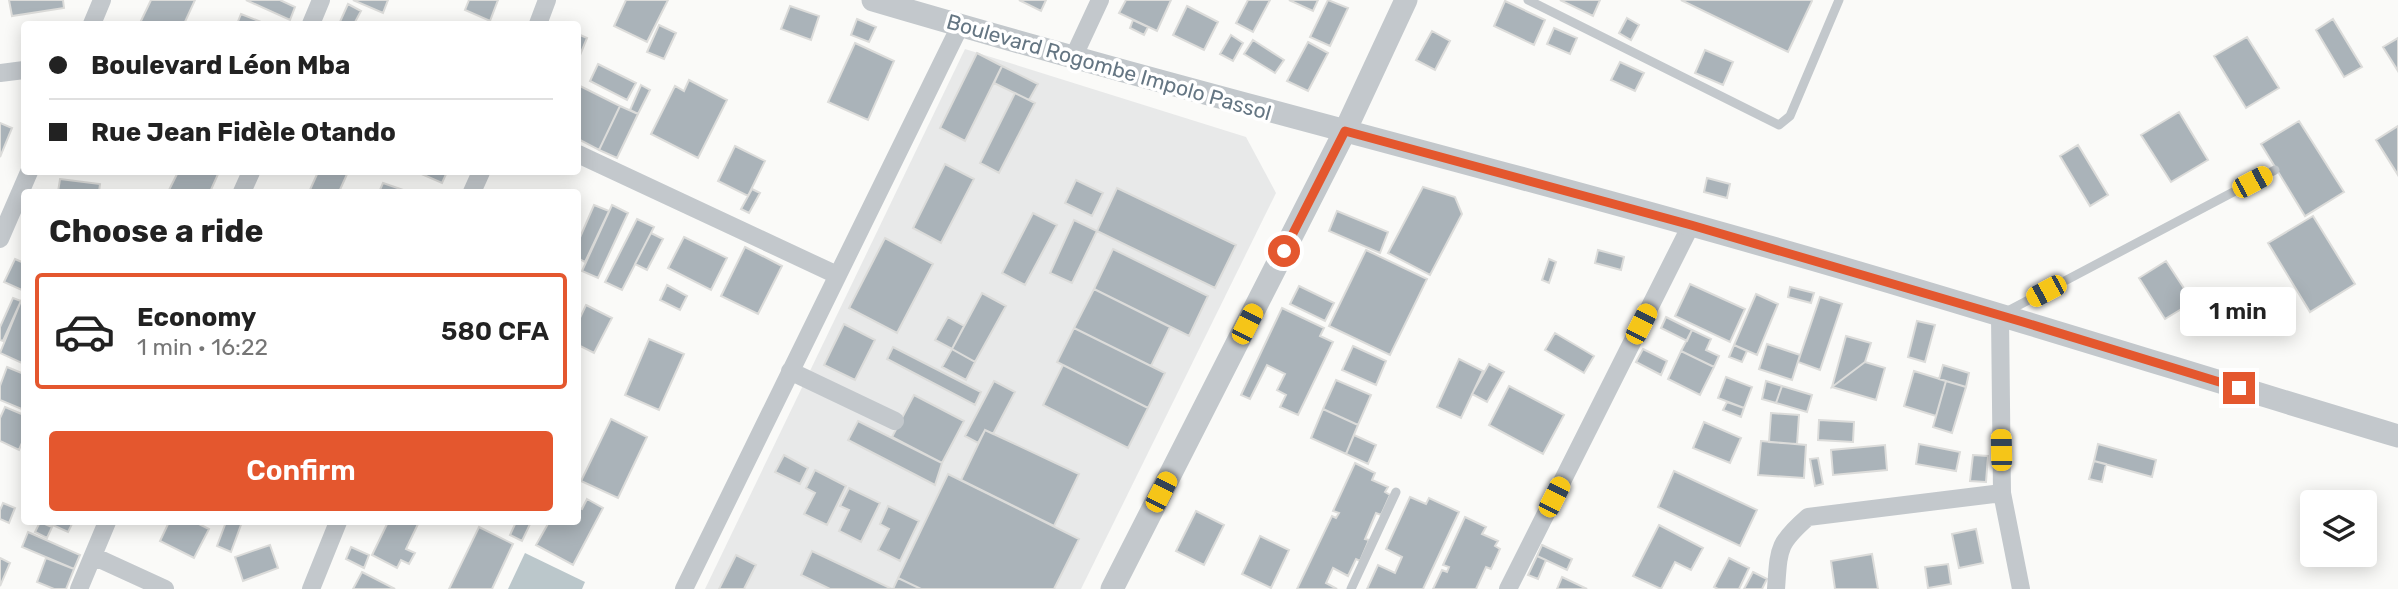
<!DOCTYPE html>
<meta charset="utf-8">
<style>
body{margin:0;font-family:Rubik,sans-serif;background:#f2f2f2;color:#222;height:100vh;display:flex;flex-direction:column;font-size:26px;white-space:nowrap}
*{box-sizing:border-box;margin:0}
p{font-size:23px;color:#767676}
.icon{flex:none;width:38px;height:38px;fill:none;stroke:currentColor;stroke-width:2;stroke-linecap:round;stroke-linejoin:round}
.map{position:relative;flex:1;overflow:hidden}
.details{position:absolute;left:21px;top:189px;width:560px;height:336px;display:flex;flex-direction:column;background:#fff;border-radius:7px;box-shadow:0 4px 18px #0003}
.details>*{flex:none}
.hud{position:absolute;left:21px;top:21px;width:560px;height:154px;border-radius:7px;box-shadow:0 4px 18px #0003;display:grid;align-content:center;height:154px;padding:0 28px;background:#fff}
.tools{position:absolute;left:2300px;top:490px;display:grid;gap:14px}
.tools a{display:grid;place-items:center;width:77px;height:77px;border-radius:7px;background:#fff;box-shadow:0 4px 18px #0003;font-size:35px}
.end{position:absolute;width:32px;height:32px;margin:-16px;border:9px solid #e4572e;background:#fff;box-shadow:0 0 0 4px #fff}
.from{border-radius:50%}
.bubble{position:absolute;height:49px;border-radius:7px;background:#fff;box-shadow:0 4px 18px #0003;font-size:23px;font-weight:600;line-height:49px;text-align:center}
.car{position:absolute;width:21px;height:42px;margin:-21px -10px;border-radius:9px;box-shadow:0 0 5px 2px #0007;background:linear-gradient(#f5c518 24%,#345 0 40%,#f5c518 0 76%,#345 0 86%,#f5c518 0)}
.hud b{display:flex;align-items:center;gap:24px;height:66px;font-size:26px}
.hud b+b{border-top:2px solid #e0e0e0}
.hud i{width:18px;height:18px;background:#222}
ul{padding:0;list-style:none}
li{display:flex;align-items:center;gap:21px;height:116px;margin:0 14px 10px;padding:0 14px;border:4px solid #e0e0e0;border-radius:7px}
li div{flex:1}
li b{display:block;font-size:26px}
li em{font-style:normal;font-weight:600}
li.on{border-color:#e4572e}
li>.icon{width:63px;height:63px;stroke-width:1.5}
h2{padding:0 28px;font-size:32px;line-height:84px}
.primary-button{display:flex;gap:14px;margin-top:auto;padding:14px 28px}
.primary-button a{flex:1;height:80px;border-radius:7px;background:#e4572e;color:#fff;font-size:28px;font-weight:600;line-height:80px;text-align:center}
.map>svg:first-child{display:block}
</style>
<div class="map">
<svg width="2398" height="589" viewBox="0 0 2398 589">
<rect width="100%" height="100%" fill="#fafaf8"/>
<path fill="#e8e9e9" d="M965,49l281,88 30,56 -195,396h-376z"/>
<path fill="#bbc7cb" d="M525,553l60,29 -3,7h-74z"/>
<path fill="#aab3b9" stroke="#dcdcda" stroke-width="2" d="M9,0h54l1,8 -52,8z
M151,0h44l-11,24h-41l-3,-1z
M246,0h34l15,7 -5,13z
M353,0h35l-5,13z
M469,0h29l-8,21 -25,-11z
M626,0h42l-21,42 -33,-16z
M1019,0h27l-5,11z
M1126,0h45l-14,31 -38,-18z
M1248,0h22l-17,32 -17,-9z
M1289,0h29l-5,11z
M1328,0l20,8 -18,38 -20,-9z
M1560,0h40l-7,16z
M1681,0h130l1,1 -24,51z
M1505,1l40,19 -11,25 -40,-19z
M348,4l13,7 -7,13h-15z
M790,6l29,10 -8,24 -30,-11z
M1187,6l31,16 -14,28 -31,-15z
M241,14l25,10h-29z
M1627,18l12,7 -8,15 -12,-7z
M857,19l19,8 -7,15 -18,-7z
M2333,19l29,48 -18,10 -28,-47z
M1133,20l15,7 -4,8 -14,-7z
M659,25l17,8 -12,26 -17,-7z
M1554,28l23,10 -7,16 -23,-10z
M1432,31l18,10 -15,29 -19,-10z
M578,34l9,4 -9,22z
M1231,35l12,8 -10,18 -13,-7z
M2247,37l32,51 -33,20 -32,-52z
M2398,38v33l-15,-24z
M1253,40l31,20 -9,13 -31,-19z
M1308,42l20,11 -20,38 -21,-10z
M855,43l39,18 -26,59 -40,-18z
M1705,50l28,12 -10,23 -28,-12z
M977,53l25,13 -37,75 -25,-13z
M1620,62l24,11 -9,18 -24,-11z
M598,64l38,19 -9,17 -37,-19z
M1002,66l36,18 -9,16 -35,-17z
M689,80l38,20 -29,58 -47,-24 24,-48 9,5z
M578,85l42,21 -21,44 -21,-11z
M641,85l9,5 -12,24 -8,-4z
M1015,93l20,10 -36,70 -19,-10z
M620,106l18,8 -21,44 -18,-8z
M2179,112l29,48 -37,22 -30,-47z
M2299,121l45,71 -39,24 -44,-72z
M0,123l12,5 -12,29z
M2398,126v49l-22,-35z
M2078,145l30,50 -18,11 -30,-50z
M735,146l30,15 -17,35 -30,-15z
M945,164l29,15 -33,64 -28,-15z
M178,172h41l-9,20h-42z
M318,172h30l-9,20h-30z
M417,172h30l-5,11z
M1707,178l23,6 -3,14 -23,-6z
M60,179l40,5 -1,8h-41z
M1076,180l27,13 -11,23 -27,-13z
M383,183l26,9h-30z
M1423,187l32,10 7,17 -32,61 -42,-22z
M1117,188l119,57 -21,43 -118,-57z
M752,189l8,4 -11,20 -8,-4z
M594,205l15,6 -24,51 -7,-4v-16z
M612,205l16,8 -30,65 -16,-7z
M1337,211l51,21 -8,21 -51,-22z
M1033,213l24,12 -32,60 -23,-12z
M2313,216l42,68 -45,28 -42,-69z
M637,219l17,8 -32,63 -17,-8z
M1074,220l23,11 -25,52 -22,-10z
M651,233l12,6 -16,31 -12,-6z
M684,237l43,21 -16,32 -43,-22z
M885,238l48,26 -36,69 -48,-25z
M745,247l37,19 -24,48 -37,-18z
M1113,249l95,47 -19,40 -95,-47z
M1366,250l61,29 -37,76 -61,-29z
M1598,250l26,7 -3,13 -26,-7z
M15,259l9,4v28l-20,-9z
M1549,259l7,3 -7,21 -7,-3z
M2166,261l27,41 -28,17 -26,-41z
M1690,284l55,25 -15,33 -55,-26z
M667,285l20,11 -7,14 -20,-10z
M1299,286l35,17 -9,18 -35,-17z
M1790,287l24,6 -3,10 -23,-6z
M1094,289l76,38 -19,39 -77,-38z
M982,293l24,13 -31,56 -23,-13z
M1756,294l22,10 -21,51 -23,-10z
M1820,297l22,7 -22,66 -22,-8z
M13,298l8,3 -18,40 -3,-1v-13z
M21,301l3,2v61l-24,-11z
M586,305l26,13 -18,35 -16,-8v-23z
M1282,308l42,20 -4,8 13,6 -35,73 -18,-8 6,-12 -9,-5 8,-16 -18,-9 -17,34 -9,-4z
M948,317l16,9 -12,23 -17,-9z
M1666,317l26,13 -5,11 -26,-13z
M1917,321l18,4 -10,37 -17,-5z
M844,324l31,16 -20,40 -31,-15z
M1074,328l91,45 -17,35 -91,-46z
M1692,330l19,9 -5,11 13,6 -5,11 -33,-16z
M1555,333l39,23 -10,17 -39,-23z
M1846,336l25,7 -6,19 -33,25z
M649,339l35,15 -25,56 -34,-15z
M1767,344l33,11 -8,25 -33,-11z
M1734,345l13,6 -5,11 -13,-5z
M1353,346l33,15 -10,24 -34,-15z
M893,347l88,45 -6,13 -88,-46z
M952,349l23,13 -9,18 -24,-13z
M1643,349l24,12 -6,14 -25,-13z
M1681,351l33,16 -14,28 -32,-16z
M1459,359l24,12 -22,47 -24,-11z
M1865,362l20,6 -9,32 -44,-13z
M1489,364l15,8 -17,30 -15,-8z
M1063,365l85,43 -20,40 -85,-43z
M1943,365l26,8 -3,14 -27,-8z
M7,367l17,7v36l-24,-10v-14z
M1914,371l32,10 -10,35 -32,-10z
M1726,377l26,10 -8,21 -26,-10z
M1336,380l35,15 -13,30 -35,-16z
M994,381l21,11 -22,42 -8,-4 -7,13 -13,-7z
M1766,381l16,5 -6,17 -14,-4z
M1946,381l20,6 -14,46 -19,-6z
M1509,386l55,29 -21,39 -54,-29z
M1782,386l30,9 -5,17 -31,-9z
M914,395l50,26 -22,42 -50,-26z
M1727,402l17,6 -3,9 -18,-7z
M5,407l19,8v23l-5,12 -19,-9v-23z
M1323,409l35,16 -12,29 -35,-16z
M1771,413l28,2 -2,29 -28,-2z
M611,419l36,18 -29,61 -37,-17z
M1819,420l35,2 -1,20 -35,-2z
M858,421l84,42 -7,22 -87,-45z
M1704,422l37,16 -11,25 -37,-15z
M985,430l94,44 -25,52 -93,-46z
M1354,435l22,10 -8,19 -22,-10z
M1761,441l45,4 -2,33 -46,-3z
M1919,444l41,8 -4,19 -40,-7z
M2098,444l58,16 -4,17 -58,-16z
M1885,445l2,25 -54,5 -2,-25z
M784,455l24,13 -8,16 -25,-12z
M1973,455l15,1 -2,26 -16,-1z
M1818,458l5,26 -8,2 -5,-27z
M2094,461l12,3 -4,18 -13,-3z
M1355,463l20,10 -3,7 16,7 -3,5 5,3 -9,20 -5,-2 -11,26 4,1 -9,21 -4,-2 -8,17 -15,-8 -7,15 11,6h-40l35,-73 4,2 3,-5 -6,-2z
M815,470l31,16 -19,39 -23,-11 11,-21 -9,-5z
M1674,471l83,39 -17,36 -82,-39z
M948,474l131,65 -25,50h-133l-23,-11z
M849,488l31,15 -19,39 -22,-11 10,-21 -9,-4z
M1410,497l16,7 3,-6 30,14 -36,77h-56l11,-24 17,8 7,-16 -16,-8z
M587,499l16,9 -30,57 -37,-20 13,-23h29v-15l4,2z
M3,503l12,5 -6,15 -9,-4v-9z
M888,506l31,15 -19,40 -22,-11 11,-21 -9,-5z
M1196,511l28,14 -20,40 -28,-14z
M1465,517l21,10 -4,7 16,7 -3,5 5,3 -9,20 -5,-2 -10,22h-43l9,-19 5,2 2,-5 -6,-2z
M40,522l12,5 -5,11 -12,-6z
M46,522h27l-5,10z
M169,522h26l14,7 -15,29 -34,-17z
M226,522h16l-11,30 -14,-6z
M388,522h31l-13,27 9,4 -6,11 -8,-4 -4,8 -25,-13z
M516,522h15l-9,19 -12,-6z
M1659,525l44,23 -12,22 -16,-8 -14,27 -28,-13z
M479,527l34,17 -21,45h-43z
M1976,529l7,34 -24,5 -7,-34z
M28,532l52,23 -6,14 -52,-22z
M1260,536l29,14 -18,38 -29,-14z
M270,545l8,23 -35,13 -8,-24z
M1542,545l30,14 -5,11 -30,-14z
M351,547l18,8 -5,13 -18,-9z
M812,551l80,38h-62l-29,-14z
M1872,554l6,35h-43l-4,-28z
M736,555l20,10 -12,24h-25z
M1537,556l9,4 -8,19 -10,-4z
M0,558l10,5 -10,23z
M46,558l28,11 -8,20h-12l-17,-7z
M1729,558l20,10 -10,21h-21l-4,-2z
M1948,564l3,20 -23,4 -3,-21z
M362,572l33,17h-42z
M1753,572l14,7 -5,10h-18z
M1562,577l25,12h-30z
M898,578l23,11h-28z"/>
<g fill="none" stroke-linecap="round" stroke-linejoin="round">
<path stroke="#c3c8cc" stroke-width="9" d="M1528,0l251,125 11,-9 49,-116
M2004,313l271,-143
M1351,589l45,-97"/>
<path stroke="#c3c8cc" stroke-width="18" d="M92,24l10,-24
M311,24l10,-24
M538,24l9,-24
M1073,58l27,-58
M0,73l24,-3
M578,154l259,121
M242,192l9,-20
M472,192l9,-20
M0,239l29,-67
M2000,316l2,177 19,96
M790,371l105,50
M93,556l72,33
M79,589l28,-67
M311,589l27,-67
M684,589l276,-563
M1508,589l183,-364
M1776,589c3,-40 1,-45 32,-72l194,-24"/>
<path stroke="#c3c8cc" stroke-width="23" d="M873,0c271,80 544,148 815,224 238,66 473,141 710,212
M1112,589l233,-458 61,-131"/>
</g>
<g fill="none" stroke-linecap="round" stroke-linejoin="round">
<path stroke="#e4572e" stroke-width="9" d="M1284,251l61,-120 346,94 332,97 216,66"/>
</g>
<g text-anchor="middle" dominant-baseline="central" stroke-width="7" stroke-linejoin="round" paint-order="stroke">
<g font-size="21" fill="#657683" stroke="#fff">
<text transform="translate(1109 67) rotate(16)">Boulevard Rogombe Impolo Passol</text>
</g>
</g>
</svg>
<div class="tools">
<a><svg class="icon" aria-label="layers" viewBox="0 0 24 24"><path d="M12 4l9 5-9 5-9-5zM3 14l9 5 9-5"/></svg></a>
</div>
<i class="end from" style="left:1284px;top:251px"></i>
<i class="end" style="left:2239px;top:388px"></i>
<div class="bubble" style="left:2180px;top:287px;width:116px">1 min</div>
<i class="car" style="left:2252px;top:182px;rotate:62deg"></i>
<i class="car" style="left:2046px;top:291px;rotate:242deg"></i>
<i class="car" style="left:1247px;top:324px;rotate:27deg"></i>
<i class="car" style="left:1641px;top:324px;rotate:27deg"></i>
<i class="car" style="left:2001px;top:450px;rotate:359deg"></i>
<i class="car" style="left:1161px;top:492px;rotate:27deg"></i>
<i class="car" style="left:1554px;top:497px;rotate:27deg"></i>
<div class="hud">
<b><i class="from"></i>Boulevard Léon Mba</b>
<b><i></i>Rue Jean Fidèle Otando</b>
</div>
<section class="details">
<h2>Choose a ride</h2>
<ul>
<li class="on"><svg class="icon" aria-label="car" viewBox="0 0 24 24"><path d="M5 17H2v-5l4-1 3-4h7l3 4 3 1v5h-3M9 17h6M6 11h13"/><circle cx="7" cy="17" r="2"/><circle cx="17" cy="17" r="2"/></svg><div><b>Economy</b><p>1 min · 16:22</p></div><em>580 CFA</em></li>
</ul>
<div class="primary-button"><a>Confirm</a></div>
</section>
</div>
